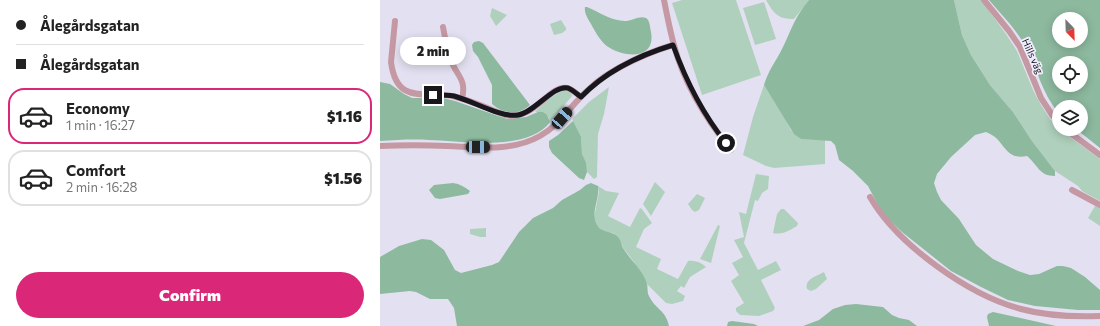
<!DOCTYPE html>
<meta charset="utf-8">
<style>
body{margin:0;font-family:Commissioner,sans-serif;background:#f2f2f2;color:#222;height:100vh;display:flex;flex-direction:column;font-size:15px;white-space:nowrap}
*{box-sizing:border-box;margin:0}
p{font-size:13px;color:#767676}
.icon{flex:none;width:22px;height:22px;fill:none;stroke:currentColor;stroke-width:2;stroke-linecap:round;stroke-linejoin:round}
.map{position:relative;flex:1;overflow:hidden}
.sheet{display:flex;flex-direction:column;background:#fff;width:380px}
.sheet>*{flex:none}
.guide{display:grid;align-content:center;height:88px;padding:0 16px;background:#fff}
.needle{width:26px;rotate:157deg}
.buttons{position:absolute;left:672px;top:12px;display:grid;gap:8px}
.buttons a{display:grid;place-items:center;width:36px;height:36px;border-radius:50%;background:#fff;box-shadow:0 2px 10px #0003;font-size:20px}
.end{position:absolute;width:18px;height:18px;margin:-9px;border:5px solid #18171d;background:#fff;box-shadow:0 0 0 2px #fff}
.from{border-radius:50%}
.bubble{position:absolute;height:28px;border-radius:14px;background:#fff;box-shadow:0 2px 10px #0003;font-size:13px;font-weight:800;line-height:28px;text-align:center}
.car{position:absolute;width:12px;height:24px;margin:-12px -6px;border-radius:5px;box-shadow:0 0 3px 1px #0007;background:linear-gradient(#222 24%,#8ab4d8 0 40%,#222 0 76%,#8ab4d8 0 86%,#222 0)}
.guide b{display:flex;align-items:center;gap:14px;height:38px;font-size:15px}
.guide b+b{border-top:1px solid #e0e0e0}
.guide i{width:10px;height:10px;background:#222}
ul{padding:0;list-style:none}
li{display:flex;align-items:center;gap:12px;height:56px;margin:0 8px 6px;padding:0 8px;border:2px solid #e0e0e0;border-radius:16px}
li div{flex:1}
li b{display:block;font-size:15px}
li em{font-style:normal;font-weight:800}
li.active{border-color:#db2777}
li>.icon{width:36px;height:36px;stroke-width:1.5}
.primary-button{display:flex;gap:8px;margin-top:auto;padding:8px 16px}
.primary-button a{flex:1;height:46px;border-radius:24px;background:#db2777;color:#fff;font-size:16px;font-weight:800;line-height:46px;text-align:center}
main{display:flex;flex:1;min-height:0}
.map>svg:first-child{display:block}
</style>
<main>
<section class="sheet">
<div class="guide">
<b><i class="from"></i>Ålegårdsgatan</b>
<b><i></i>Ålegårdsgatan</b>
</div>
<ul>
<li class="active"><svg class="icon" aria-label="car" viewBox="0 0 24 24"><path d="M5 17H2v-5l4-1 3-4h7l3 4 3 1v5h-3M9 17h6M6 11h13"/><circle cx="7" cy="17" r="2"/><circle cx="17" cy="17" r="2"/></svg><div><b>Economy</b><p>1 min · 16:27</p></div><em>$1.16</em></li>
<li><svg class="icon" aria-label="car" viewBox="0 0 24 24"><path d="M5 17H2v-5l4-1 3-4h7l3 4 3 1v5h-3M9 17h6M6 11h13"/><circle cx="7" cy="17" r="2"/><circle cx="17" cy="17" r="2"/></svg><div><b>Comfort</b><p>2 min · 16:28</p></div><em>$1.56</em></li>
</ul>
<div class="primary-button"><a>Confirm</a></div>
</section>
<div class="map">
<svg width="720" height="326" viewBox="0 0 720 326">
<rect width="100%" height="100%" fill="#e3e1f1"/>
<path fill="#afd0bc" d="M302,0h54l25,75 -59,20 -30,-92z
M386,0h43l-15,19c-16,0 -20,-5 -28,-19z
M574,0h27l25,34 11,17 16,39 8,15 9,14 9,8v2l41,30v42l-18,-10 -4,-5 -23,-15 -23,-30 -19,-29 -23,-27 -19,-30 -9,-20z
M384,2l12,37 -21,6 -12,-37z
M112,8l15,7 -11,11 -6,-10z
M181,20l5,8v2l-4,3 -8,2 -4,-11z
M384,85l21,33 6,12 10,9 24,1v24l-51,4 -8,-2 -23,-11 10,-38z
M229,87l-5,27 -6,20 -1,43 -3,2 -7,-7c-1,-7 -3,-11 -5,-18 -1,-5 0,-11 -1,-16 -3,-7 -9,-12 -8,-20l16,-16z
M181,91c5,0 10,0 11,5l-22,26c-2,-9 -7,-9 -15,-10l12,-12z
M376,174l13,2 -1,13 -6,4 -4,8 -3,-1 -11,43 14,27 18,-9 5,9 -20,10 14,28 -2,3 -14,5 -19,-1 -4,-4v-3l8,-5 -13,-22 8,-6 -7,-12 11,-6 -9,-17 10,-3 -5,-25 7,2z
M275,182l10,10 -14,24 -8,-12z
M218,186l8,5 13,2 -11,23 22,11 10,-19 2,1 10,14 -8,6 -8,18 25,12 -4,10 21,10 10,-18c6,-1 13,1 18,6l-16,10 -6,11 -3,-2 -4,5 8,5 -2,5 -11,3 -6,-1 -19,-19 -13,-22 -10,-13 -5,-10 -6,-6 -10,-2 -6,-5 -3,-8 5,-26z
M317,194l8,4 -6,12 -4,2 -3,-2 -4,-6z
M715,206l5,2v18l-12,-8z
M401,209h3l14,14 -1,3c-9,5 -14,9 -24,7l4,-19z
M338,225l2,1 -9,37 -11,-4z
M106,228v9h-6l-10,-3v-5z
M444,272l3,7 -11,10 -5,2 -4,-2c-3,-10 10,-13 17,-17z"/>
<path fill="#8db99f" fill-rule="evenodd" d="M429,0h145l8,35 9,20 19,30 23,27 19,29 23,30v5c-16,0 -17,-11 -28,-20 -19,4 -21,-9 -32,-19 -3,-2 -6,-4 -9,-5l-11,3 -24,22 -14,17 -3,9 3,9 4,8 18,19 17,26 17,14 25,12 12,4 9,-1 18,-8h6l8,2 14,9 15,13v20h-22l-43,-4 -27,-6 -27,-13 -30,-16 -49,-39 -20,-19 -14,-27 -15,-15 -14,-11 -4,-15 -4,-4 -30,-2 -7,-5 -30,-49c4,-14 12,-24 18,-36 9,-18 13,-33 27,-49z
M609,0h111v148l-24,-19h5v-22h-22v6c-18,-20 -22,-47 -35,-69 -9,-16 -23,-30 -35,-44zM679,19h22v22h-22zM679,63h22v22h-22z
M205,7h2c12,5 25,14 38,14 6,0 15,-6 21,-3 4,2 4,10 5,14 5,27 -24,26 -41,16 -9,-5 -14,-15 -19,-24 -3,-5 -7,-11 -6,-17z
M99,41l4,2 47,62c-11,11 -27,9 -38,-1v-19l-14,-28 -5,-6 -1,-6 2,-3z
M0,82l10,2 14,10 8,4h31l12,3 52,18 19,-2 12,-5h5l4,3 3,7c-22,30 -89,19 -121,18 -16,-1 -33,0 -49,1z
M193,121l8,16 1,17 4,9 1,9 -3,8 -5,-2 -27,-25 -3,-6v-6l9,-6z
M73,183c7,1 12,4 17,8l-2,3 -28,5 -5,-1 -6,-8 5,-5z
M211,183l7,3c2,13 -8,27 -1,39 4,8 14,5 21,12 3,3 3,7 5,11 7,12 20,22 24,36 1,4 0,9 2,12 6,13 17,14 20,30h-212l-3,-18 -6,-9h-18l-14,-7 -6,-1 -30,3v-37l19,-11 23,-7 9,1 13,10 11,20 6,3 31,-8 7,-3 20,-30 14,-14 20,-10 9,-8 18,-10 6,-5z
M476,304l27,3 9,8 7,3 10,2 8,6h-114l16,-6 14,-11 12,-4z
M613,312l63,14h-67l-2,-9 1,-3z
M352,321l22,3 4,2h-31l1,-4z"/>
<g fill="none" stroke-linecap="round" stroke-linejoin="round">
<path stroke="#c599a4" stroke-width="6" d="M284,0c3,15 6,31 10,45 10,39 32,74 57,105
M604,0l25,31 11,16 21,51 11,17 7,8
M15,21l-4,41c6,46 37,27 65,35 16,4 33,12 49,18 29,7 44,-31 62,-27 5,1 10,6 14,9
M63,27c2,11 4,21 7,31 6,18 17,20 12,41
M685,129l35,26
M0,146c22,-1 45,-1 67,0 31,1 65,6 93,-10 20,-11 31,-31 48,-46 20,-20 58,-37 85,-45
M692,190l28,15
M490,197c27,47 98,98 151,112 26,7 52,8 79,7"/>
</g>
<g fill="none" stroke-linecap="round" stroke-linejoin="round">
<path stroke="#18171d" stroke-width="5" d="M53,95c7,0 15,0 21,1 19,5 47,22 64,19 16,-2 36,-31 50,-27 5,2 9,6 13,9 24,-25 59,-42 92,-52 13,36 29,68 53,98"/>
</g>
<g text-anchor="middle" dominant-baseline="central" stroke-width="3.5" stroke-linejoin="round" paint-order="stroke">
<g font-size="10" fill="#18171d" stroke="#f0eefe">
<text transform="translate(653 56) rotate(66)">Hills väg</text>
</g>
</g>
</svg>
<div class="buttons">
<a><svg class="needle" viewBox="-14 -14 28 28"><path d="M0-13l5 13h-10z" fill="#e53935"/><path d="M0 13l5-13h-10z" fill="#767676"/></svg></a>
<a><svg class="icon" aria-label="locate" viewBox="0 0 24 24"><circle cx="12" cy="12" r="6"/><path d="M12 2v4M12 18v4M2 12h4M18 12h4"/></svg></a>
<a><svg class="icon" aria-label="layers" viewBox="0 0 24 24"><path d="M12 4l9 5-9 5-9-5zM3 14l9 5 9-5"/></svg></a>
</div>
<i class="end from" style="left:346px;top:143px"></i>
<i class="end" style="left:53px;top:95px"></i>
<div class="bubble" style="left:20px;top:37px;width:66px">2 min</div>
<i class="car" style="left:182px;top:118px;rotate:41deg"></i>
<i class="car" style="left:98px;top:147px;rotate:91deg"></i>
</div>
</main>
